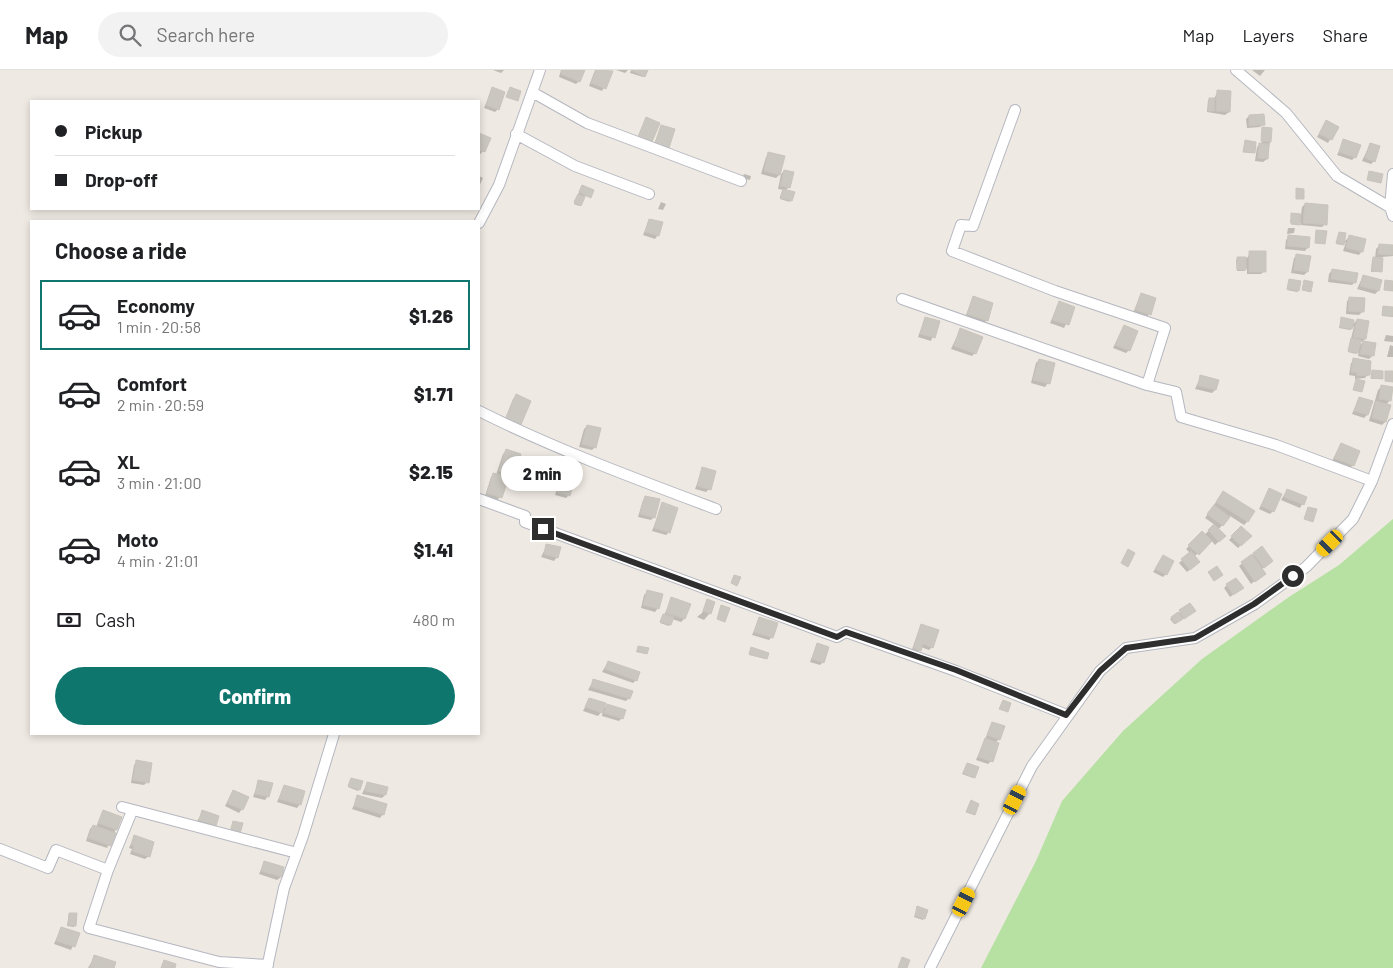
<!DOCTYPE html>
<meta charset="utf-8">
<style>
body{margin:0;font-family:Barlow,sans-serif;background:#f2f2f2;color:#202124;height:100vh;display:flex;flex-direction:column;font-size:19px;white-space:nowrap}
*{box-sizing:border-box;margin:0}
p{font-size:16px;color:#757577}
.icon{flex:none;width:28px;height:28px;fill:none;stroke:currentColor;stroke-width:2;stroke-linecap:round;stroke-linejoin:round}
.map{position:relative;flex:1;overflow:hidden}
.panel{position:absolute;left:30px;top:150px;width:450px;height:515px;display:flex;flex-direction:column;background:#fff;border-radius:0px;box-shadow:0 2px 8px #0003}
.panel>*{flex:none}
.guide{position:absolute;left:30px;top:30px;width:450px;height:110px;border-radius:0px;box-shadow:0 2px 8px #0003;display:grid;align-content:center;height:110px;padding:0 25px;background:#fff}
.end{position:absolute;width:22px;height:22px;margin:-11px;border:6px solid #2e2e2e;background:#fff;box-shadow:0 0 0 2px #fff}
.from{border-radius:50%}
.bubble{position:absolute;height:35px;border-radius:18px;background:#fff;box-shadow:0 2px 8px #0003;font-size:16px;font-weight:800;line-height:35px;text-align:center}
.car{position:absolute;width:15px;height:30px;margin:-15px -8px;border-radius:6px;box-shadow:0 0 4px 1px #0007;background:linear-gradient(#f5c518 24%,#345 0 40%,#f5c518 0 76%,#345 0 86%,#f5c518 0)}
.guide b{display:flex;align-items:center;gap:18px;height:48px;font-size:19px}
.guide b+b{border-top:1px solid #e0e0e0}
.guide i{width:12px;height:12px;background:#202124}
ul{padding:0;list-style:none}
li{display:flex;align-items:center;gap:15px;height:70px;margin:0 10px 8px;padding:0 15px;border:2px solid transparent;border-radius:0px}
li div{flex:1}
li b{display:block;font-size:19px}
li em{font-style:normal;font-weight:800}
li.current{border-color:#0f766e}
li>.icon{width:45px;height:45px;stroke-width:1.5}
h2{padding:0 25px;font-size:22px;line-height:60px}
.pay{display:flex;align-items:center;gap:12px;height:55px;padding:0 25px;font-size:19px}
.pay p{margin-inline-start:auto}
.action{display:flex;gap:10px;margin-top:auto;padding:10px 25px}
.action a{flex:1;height:58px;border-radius:30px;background:#0f766e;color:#fff;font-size:20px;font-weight:800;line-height:58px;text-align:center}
header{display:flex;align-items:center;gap:30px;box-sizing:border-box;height:70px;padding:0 25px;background:#fff;border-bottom:1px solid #e0e0e0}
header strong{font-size:24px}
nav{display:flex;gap:28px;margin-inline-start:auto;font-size:18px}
.search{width:350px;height:45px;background:#f2f2f2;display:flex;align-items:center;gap:12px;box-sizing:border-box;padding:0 18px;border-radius:28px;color:#757577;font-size:19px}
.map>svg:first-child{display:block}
</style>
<header>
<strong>Map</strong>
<div class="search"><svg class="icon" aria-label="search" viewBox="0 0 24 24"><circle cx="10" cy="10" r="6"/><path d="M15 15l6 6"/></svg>Search here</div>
<nav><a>Map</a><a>Layers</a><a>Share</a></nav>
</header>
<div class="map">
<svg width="1393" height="898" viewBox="0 0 1393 898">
<rect width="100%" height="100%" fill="#eee9e2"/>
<path fill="#b7e0a3" d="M1393,449v449h-412l55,-107 26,-60 61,-70 79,-72 87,-62 50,-32z"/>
<path fill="#0003" fill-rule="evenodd" d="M493,0h11l-3,3z
M561,0h20l-2,11 -3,3 -17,-7z
M595,0l17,2 -10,19 -13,-5z
M616,0h12l-3,3z
M631,0h15l-3,7 -13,-4z
M1252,0h13l-5,6z
M492,19l6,20 -3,3 -11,-4z
M1218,21l11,21 -4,3 -18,-3 1,-12 6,-1z
M1249,46l14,8 -3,3 -13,1 -1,-9z
M646,49l12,4 -7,19 -15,-2z
M1326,52l11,5 -9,16 -11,-6z
M662,56l6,21 -3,3 -12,-4z
M1263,58l7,14 -3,17 -4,3 -8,-1 2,-14 5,-5z
M479,65l10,3 -8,16 -2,-1z
M1344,71l11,16 -3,3 -15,-5z
M1370,74l4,17 -3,3 -9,-3z
M769,84l10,21 -3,3 -15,-4 5,-17z
M784,101l5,16 -4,4 5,11 -10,-3 4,-9 -6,-1 3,-15z
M744,104l7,2 -1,4 -8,-2z
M479,106l4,2 -4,9z
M581,117l9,10 -6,-1 -5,10 -5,-2z
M661,132l5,2 -3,6 -5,-1z
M1305,134l20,20 -3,3 -21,-2v-3h-11l2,-8 9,1 1,-8z
M649,150l9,15 -3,4 -12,-4z
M1288,158h7l-1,5 -7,1z
M1339,163l4,10 6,-6 13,14 -3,4 -16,-4 3,-9 -4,3 -6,-1z
M1289,167l19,10 -3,4 -20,-2 1,-9z
M1379,176l14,1v9l-11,1 -1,14 -10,1 1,-12 3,-1 1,-10z
M1250,183l14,18 -3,3h-14v-6l-3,3h-7l-1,-11 11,-2z
M1297,185l10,17 -3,3 -13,-2 3,-15z
M1332,200l23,12 -3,3 -24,-3 1,-8z
M1363,206l15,15 -3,3 -18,-5z
M1289,211l9,10 -1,1 -10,-2z
M1141,224l14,4 -8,20 -14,-5z
M973,228l14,22 -3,3 -19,-6z
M1350,228l12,14 -3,3 -13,-1 1,-13z
M1059,233l15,5 -10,20 -14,-5z
M1383,239h10v8l-11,-1z
M925,248l13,4 -7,19 -13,-4z
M1341,250l10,6 6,-6 8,19 -3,3 12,2 -2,12 -3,3 -11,-3 1,-6 -3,4 -8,-2 6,-26 -4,4 -11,-2zM1359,271l4,1 -5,5z
M1124,256l5,24 -3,3 -13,-5z
M960,260l15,23 -3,3 -21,-7z
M1386,265l7,1v6l-9,-1z
M1390,275l3,1v11h-6z
M1039,290l9,23 -3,4 -14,-4 5,-20z
M1354,290l14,14 -3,4 -10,1v-3l-6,-1 2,-12z
M1372,301l10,8h-11z
M1201,306l14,14 -3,3 -17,-4z
M1381,317l9,13 -4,5 -1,17 -3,3 -13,-4 9,-31z
M516,326l3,30 -16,-2 10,-25z
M1359,328l8,17 -3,3 -12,-4z
M587,356l8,21 -3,3 -13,-3 5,-18z
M1341,375l12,20 -3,3 -18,-7z
M506,381l7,24 -6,3 -9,22 -13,-4 6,-19 3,-3 2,1 7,-21z
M703,398l6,21 -3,3 -11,-3z
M563,403l6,22 -3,3 -11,-3 5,-19z
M1269,420l4,21 -3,3 -11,-5z
M1287,420l19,7 -6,11 -19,-8z
M1220,426l27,26 -3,3 -14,-9 -12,14 6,6 -9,9 -4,-5 -17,17 1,8 -8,7 -8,-9 11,-10 -4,-4 16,-16 2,2 11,-10 -10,-7z
M646,427l8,20 -3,3 -13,-3 5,-17z
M663,434l6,28 -3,3 -14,-4z
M1241,457l9,9 -12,12 -9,-8z
M547,475l10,12 -3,4 -13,-4z
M1254,484l15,10 -7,5 -1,7 -10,8 -12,-18z
M1163,487l3,17 -3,3 -10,-5z
M1227,515l15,3 -12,9 -6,-9z
M647,522l11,16 -3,4 -14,-4 3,-13z
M672,529l12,20 -3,3 -9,-3 -3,7 -9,-3z
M707,531l3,12 -6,7 -7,-3 5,-4z
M1190,535l3,7 -19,12 -4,-5z
M759,549l13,18 -3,3 -17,-5z
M921,556l11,21 -3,3 -8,-3 -4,6 -6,-1z
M817,574l6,18 -3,3 -10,-3z
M638,578l8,6 -10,-2z
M751,580l17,4 -2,5 -17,-4z
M608,592l28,18 -3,3 -31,-11z
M593,611l36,17 -3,3 -38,-11z
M589,629l13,11 5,-5 15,13 -3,3 -17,-5 1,-6 -5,6 -15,-5z
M992,653l7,16 -4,4 -4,18 -3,3 -12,-4z
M137,692l10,20 -3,3 -13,-2 3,-18z
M967,694l7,13 -1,1 -11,-4z
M351,709l8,10 -1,2 -10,-4z
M259,711l9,15 -3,4 -12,-3z
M367,713l18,12 -3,3 -20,-4z
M284,716l16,18 -3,4 -20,-6z
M233,721l9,18 -3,4 -14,-7z
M358,727l25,17 -3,4 -28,-9z
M103,741l13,18 -9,19 -21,-7 4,-12 3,-3 3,1z
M203,741l15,5 -7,13 -15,-6z
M134,767l15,19 -4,3 -15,-5 2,-5 -3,-1z
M264,793l17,14 -4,3 -18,-6z
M917,839l7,9 -1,2 -9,-3z
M69,844l6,11 -1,2 -7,-1z
M61,858l17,5 -7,17 -17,-6z
M95,886l18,12h-25z"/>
<path fill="#cac7c0" stroke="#cac5bb" d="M562,0h23l-5,12 -19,-8z
M596,0l17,1 -7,18 -15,-6z
M631,0h17l-3,7z
M492,17l13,5 -6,18 -13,-5z
M510,17l11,4 -3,10 -12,-4z
M1217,20l14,1 -1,21 -14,-1z
M1209,28h6l-1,13h-6z
M1264,44l1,11 -16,1v-11z
M646,47l14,6 -8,19 -14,-5z
M1326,50l13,7 -7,13 -13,-6z
M661,55l14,4 -6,19 -14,-5z
M1262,57l10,1 -1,14 -10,-1z
M479,63l12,5 -6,14 -6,-2z
M1343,69l18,6 -5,13 -17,-6z
M1245,70l11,2 -1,11 -12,-1z
M1259,73l10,1 -1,15 -10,-1z
M1370,73l10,3 -5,16 -10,-4z
M768,82l17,4 -5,19 -16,-4z
M784,100l10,2 -4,16 -10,-2z
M1369,101l14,3 -2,9 -14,-3z
M582,115l12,5 -3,8 -12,-6z
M1296,118l8,1v10h-8z
M783,119l12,3 -3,9 -12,-3z
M578,124l7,3 -4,9 -7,-4z
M1305,133l23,2 -1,20 -24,-2z
M1291,143l10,1 -1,11 -9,-1z
M649,149l14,3 -4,14 -14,-4z
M1316,160l11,1 -2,13 -10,-1z
M1339,162l7,1 -2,12 -8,-2z
M1288,165l22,2 -1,11 -22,-2z
M1349,165l17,4 -3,13 -17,-4z
M1379,174l14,1v10l-15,-1z
M1249,181h17v21h-17z
M1296,184l15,2 -3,16 -14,-2z
M1237,187h9v13h-9z
M1373,187l10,1 -1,14 -10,-1z
M1332,199l26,4 -2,10 -25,-4z
M1363,205l19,5 -3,11 -19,-5z
M1289,209l12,2 -2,10 -12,-2z
M1304,210l9,2 -2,10 -9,-2z
M1385,210l8,1v10l-9,-1z
M1141,223l15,5 -5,17 -16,-5z
M973,226l20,7 -5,18 -21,-7z
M1349,227l16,1 -1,14 -16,-1z
M1059,231l16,6 -6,18 -17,-5z
M1383,236l10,1v9l-11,-1z
M925,247l15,4 -5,17 -15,-4z
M1341,247l13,3 -2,9 -12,-2z
M1357,249l12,2 -3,18 -13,-2z
M1124,255l14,6 -8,20 -15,-6z
M960,258l23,9 -7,17 -22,-8z
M1351,268l10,2 -3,13 -10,-2z
M1363,271l13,2 -2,13 -14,-2z
M1353,288l18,3 -1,14 -13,1v-3l-6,-1z
M1039,289l16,4 -5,21 -17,-4z
M1372,300l11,1v8l-12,-1z
M1385,301h8v11l-8,-1z
M1200,305l19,5 -3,10 -18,-4z
M1356,309l9,2 -3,11 -9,-2z
M1381,315l12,2 -2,14 -12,-2z
M516,324l15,7 -11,26 -15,-7z
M1359,327l14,4 -5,14 -14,-4z
M1376,331l15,4 -5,17 -14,-4z
M587,355l14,3 -5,20 -14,-4z
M1341,373l19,8 -6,15 -20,-8z
M506,379l15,5 -7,22 -15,-5z
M702,397l14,4 -5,19 -14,-4z
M563,402l13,3 -6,21 -13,-4z
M493,403l16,4 -7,21 -15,-5z
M1269,418l13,6 -8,18 -13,-6z
M1287,419l20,8 -3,8 -20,-8z
M1223,421l32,20 -7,11 -32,-20z
M645,426l15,3 -5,19 -15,-4z
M662,432l16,6 -8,25 -16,-5z
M1214,435l16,12 -7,9 -16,-12z
M1308,437l9,2 -4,13 -9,-3z
M1214,454l12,12 -7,6 -11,-12z
M1241,456l11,10 -11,10 -10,-10z
M1202,461l10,10 -13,14 -11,-10z
M546,474l15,3 -3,11 -14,-4z
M1262,476l11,15 -9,7 -11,-15z
M1128,479l7,4 -7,14 -7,-4z
M1191,481l9,11 -10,8 -9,-11z
M1252,484l14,20 -11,8 -14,-20z
M1163,485l11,6 -7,14 -12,-6z
M1217,496l6,9 -9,6 -6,-9z
M734,505l7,2 -4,9 -6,-3z
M1236,508l8,10 -11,7 -7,-11z
M647,520l16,4 -4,15 -16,-4z
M671,527l20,7 -6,15 -19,-6z
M707,529l8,3 -4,12 -8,-3z
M1190,533l6,8 -12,8 -5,-9z
M721,535l9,3 -5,14 -8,-3z
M1178,542l5,7 -8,5 -4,-7z
M663,544l11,3 -3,8 -11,-3z
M759,547l19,6 -5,15 -19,-6z
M921,554l18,6 -6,18 -10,-4 -2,7 -8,-3z
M817,573l12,4 -5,16 -12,-4z
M638,576l11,2 -2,6 -10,-3z
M751,577l18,6 -2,6 -18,-5z
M608,591l32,11 -3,9 -32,-12z
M593,609l40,12 -3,8 -39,-12z
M589,628l17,5 -4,10 -17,-6z
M1003,630l8,3 -3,9 -9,-3z
M607,634l19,6 -3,9 -19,-6z
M992,652l13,4 -5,14 -13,-5z
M985,668l14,5 -6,19 -15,-5z
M136,690l16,3 -3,20 -16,-3z
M967,693l12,4 -4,11 -12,-5z
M351,708l12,3 -3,9 -12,-4z
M258,710l15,3 -4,14 -14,-3z
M367,712l21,5 -2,8 -21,-4z
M284,715l21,6 -4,14 -22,-6z
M233,720l16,7 -6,13 -16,-7z
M357,725l30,9 -3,11 -30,-9z
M971,730l8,4 -4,11 -9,-3z
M103,740l19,7 -5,13 -19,-7z
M202,740l17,6 -3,10 -17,-6z
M233,751l10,2 -3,11 -10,-2z
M93,755l23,8 -5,13 -23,-8z
M134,765l20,7 -4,15 -18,-6 2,-5 -3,-1z
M264,791l20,6 -2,10 -21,-6z
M917,836l11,4 -3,9 -10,-3z
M69,843h8l-1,13 -8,-1z
M61,857l19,6 -5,14 -19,-6z
M94,885l22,7 -2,6h-24z
M902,887l8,3 -3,8h-9z
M164,890l12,4 -1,4h-14z"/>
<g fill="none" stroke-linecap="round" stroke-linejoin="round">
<defs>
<path id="street" d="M1236,0l50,43 51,63 56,33
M532,22l55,31 154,58
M1015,40l-42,116 -12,-1 -9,26 103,40 110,37 -18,57
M516,64l59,32 74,28
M1393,104l-3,33 3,9
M479,153l20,-38 41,-115
M902,229l245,86 29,7 5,25 95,28 96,36
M479,341c76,38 157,68 237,98
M479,429l46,17v6l312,115 9,-5 110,39 111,44
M122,737l175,46
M132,741l-24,59 -19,58 130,34 49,3
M0,779l48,19 8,-18 52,20
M267,898l17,-80 19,-52 31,-102
M930,898l102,-202 68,-95 26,-23 69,-10 60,-34 51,-37 47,-48 19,-38 21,-57"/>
</defs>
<use href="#street" stroke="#b5b7c0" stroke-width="12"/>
<use href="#street" stroke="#fff" stroke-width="10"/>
</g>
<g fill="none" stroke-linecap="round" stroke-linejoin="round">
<path stroke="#2e2e2e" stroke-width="6" d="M543,459l294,108 9,-5 110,38 110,45 34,-44 26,-23 69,-10 59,-34 39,-28"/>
</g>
</svg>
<i class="end from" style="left:1293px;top:506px"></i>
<i class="end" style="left:543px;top:459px"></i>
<div class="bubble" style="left:501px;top:386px;width:82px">2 min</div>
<i class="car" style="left:1330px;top:473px;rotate:225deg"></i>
<i class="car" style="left:1015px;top:730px;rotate:27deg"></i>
<i class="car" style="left:964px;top:832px;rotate:27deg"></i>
<div class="guide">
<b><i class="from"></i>Pickup</b>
<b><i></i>Drop-off</b>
</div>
<section class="panel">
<h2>Choose a ride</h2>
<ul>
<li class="current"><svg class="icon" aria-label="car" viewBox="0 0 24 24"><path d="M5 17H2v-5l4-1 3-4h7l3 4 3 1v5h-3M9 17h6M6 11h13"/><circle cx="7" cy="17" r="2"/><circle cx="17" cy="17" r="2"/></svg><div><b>Economy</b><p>1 min · 20:58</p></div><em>$1.26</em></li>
<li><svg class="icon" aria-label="car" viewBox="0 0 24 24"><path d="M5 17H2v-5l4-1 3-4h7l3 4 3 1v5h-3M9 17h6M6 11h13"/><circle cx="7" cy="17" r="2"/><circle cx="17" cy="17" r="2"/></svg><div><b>Comfort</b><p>2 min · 20:59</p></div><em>$1.71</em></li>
<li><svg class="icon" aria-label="car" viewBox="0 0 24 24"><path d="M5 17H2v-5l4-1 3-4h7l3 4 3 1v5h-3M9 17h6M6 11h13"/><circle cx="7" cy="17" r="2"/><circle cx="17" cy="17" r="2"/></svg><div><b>XL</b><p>3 min · 21:00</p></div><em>$2.15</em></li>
<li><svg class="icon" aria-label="car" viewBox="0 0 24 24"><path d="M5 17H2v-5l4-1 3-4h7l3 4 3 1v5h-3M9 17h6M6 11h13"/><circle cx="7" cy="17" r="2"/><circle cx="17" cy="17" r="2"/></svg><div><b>Moto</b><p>4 min · 21:01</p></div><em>$1.41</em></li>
</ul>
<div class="pay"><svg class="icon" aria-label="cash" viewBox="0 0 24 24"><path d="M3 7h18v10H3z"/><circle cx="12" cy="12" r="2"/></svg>Cash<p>480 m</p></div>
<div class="action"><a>Confirm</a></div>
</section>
</div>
